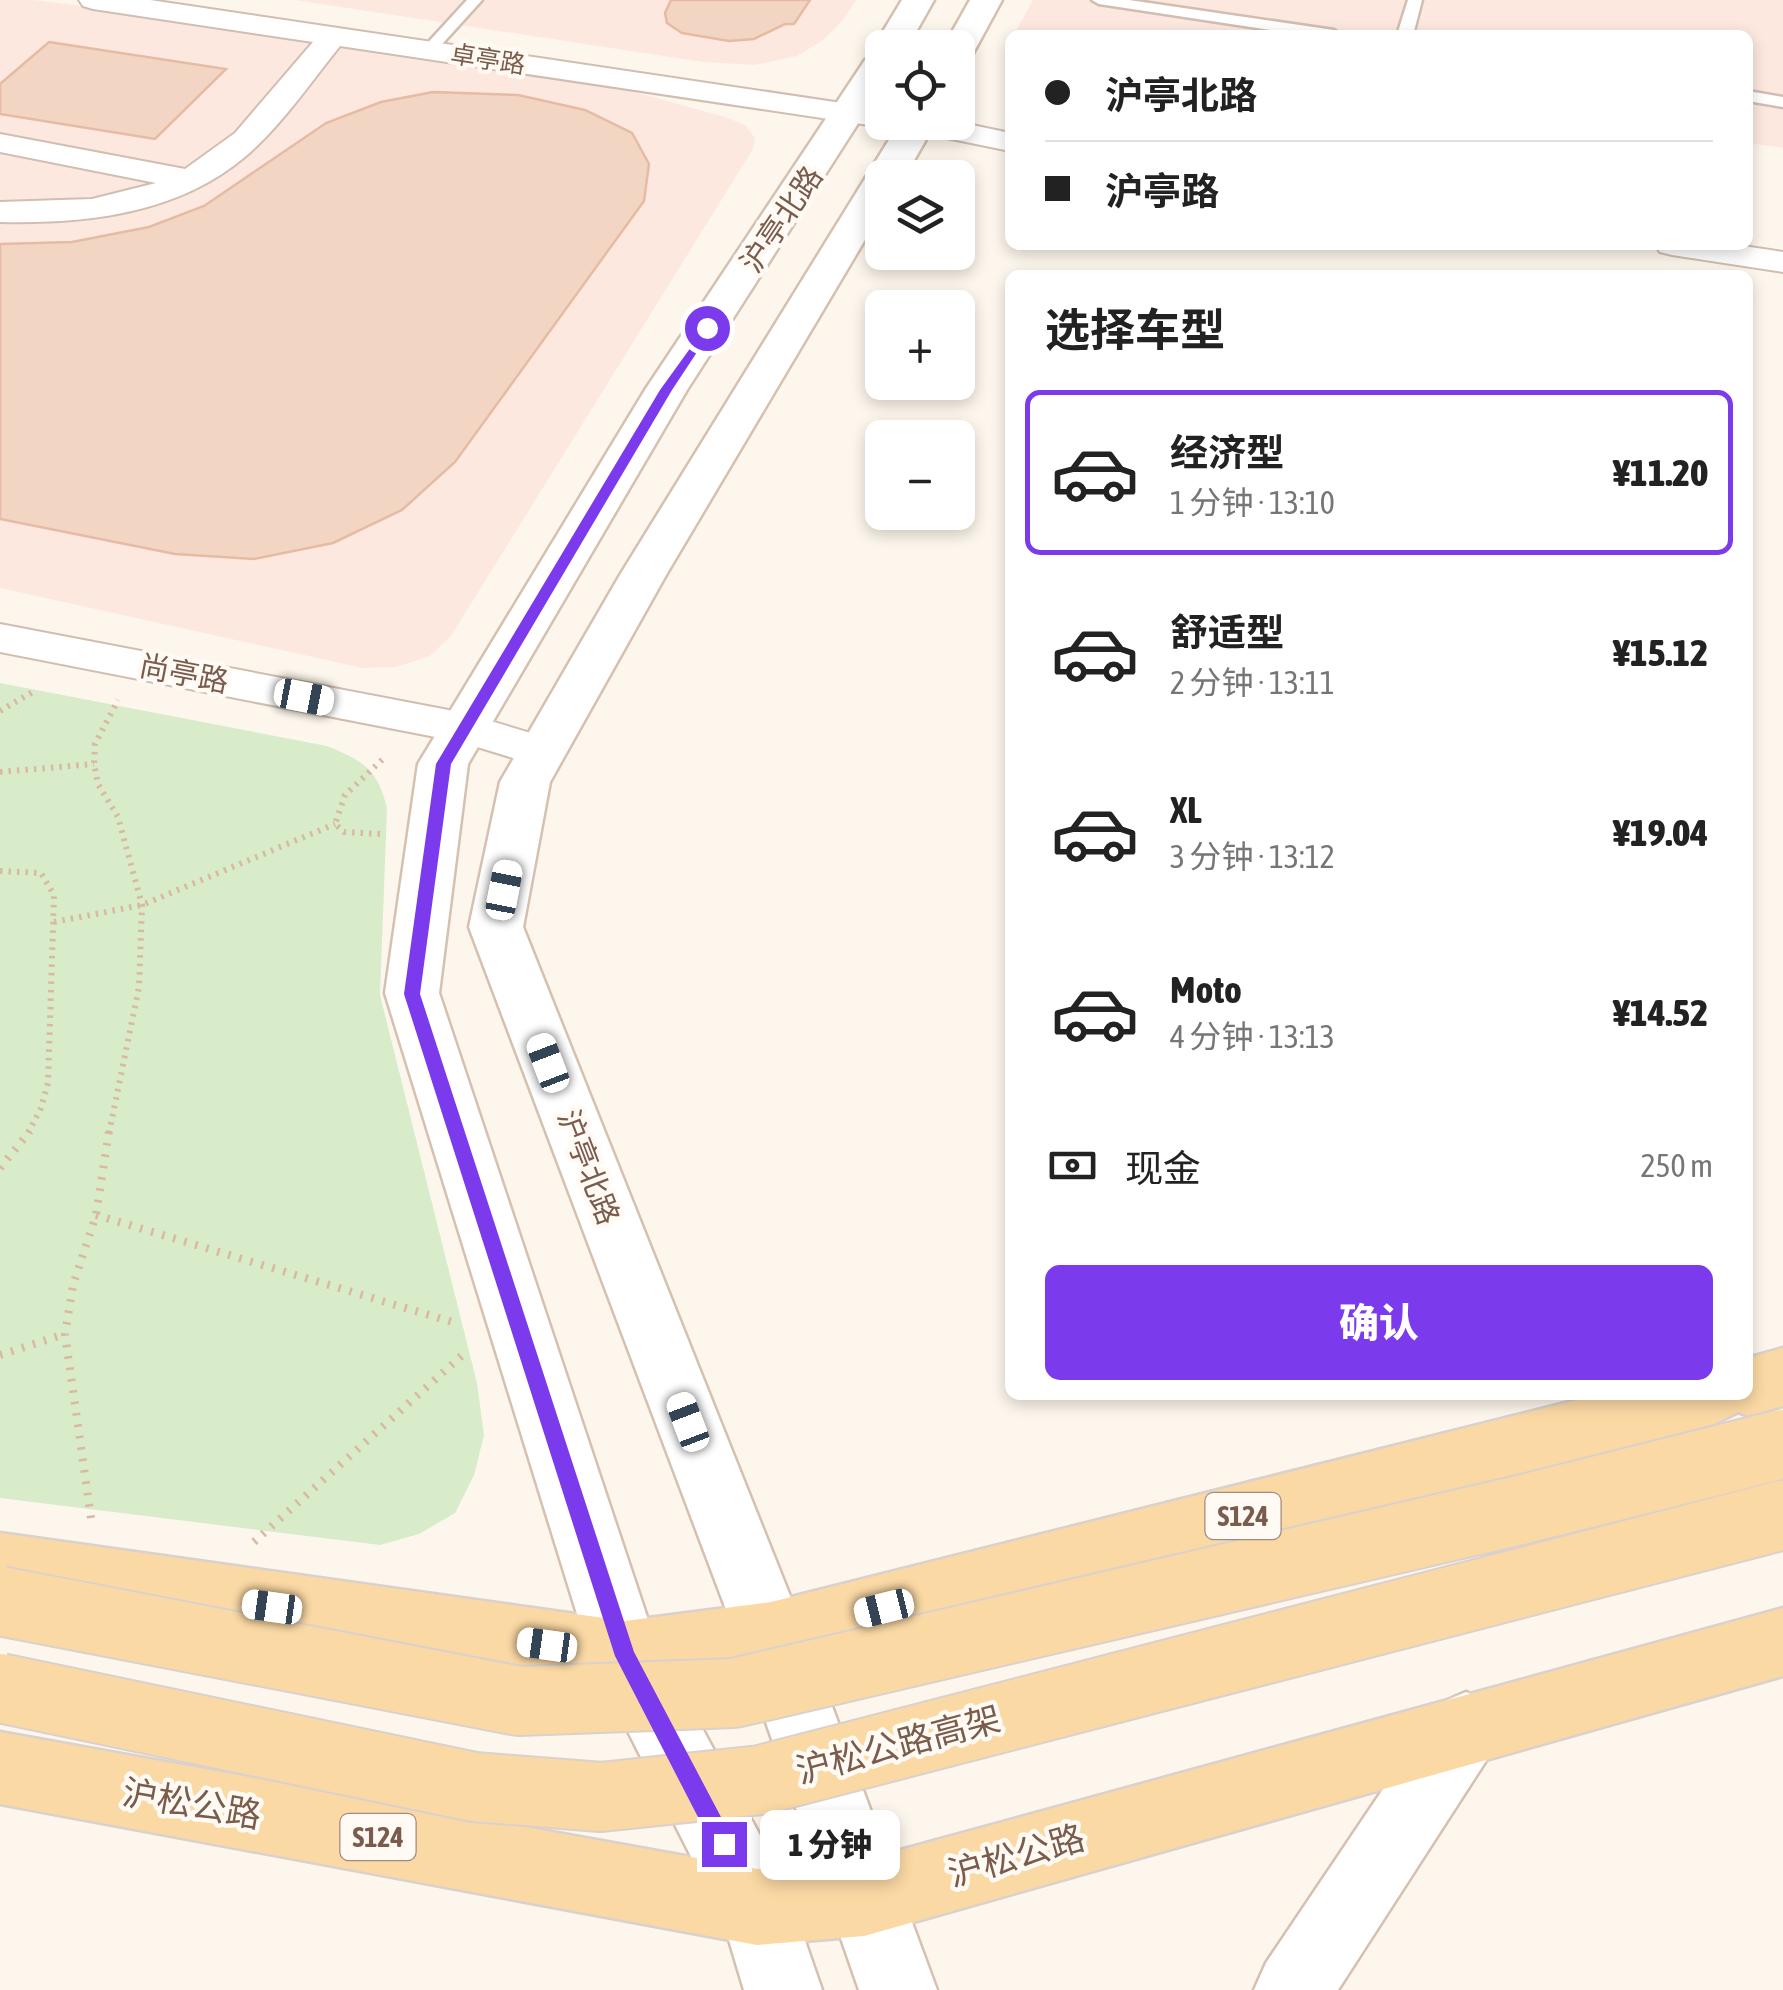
<!DOCTYPE html>
<html lang="zh">
<meta charset="utf-8">
<style>
body{margin:0;font-family:"Asap Condensed","Noto Sans SC",sans-serif;background:#f2f2f2;color:#222;height:100vh;display:flex;flex-direction:column;font-size:38px;white-space:nowrap}
*{box-sizing:border-box;margin:0}
p{font-size:32px;color:#767676}
.icon{flex:none;width:55px;height:55px;fill:none;stroke:currentColor;stroke-width:2;stroke-linecap:round;stroke-linejoin:round}
.map{position:relative;flex:1;overflow:hidden}
.details{position:absolute;left:1005px;top:270px;width:748px;height:1130px;display:flex;flex-direction:column;background:#fff;border-radius:15px;box-shadow:0 5px 15px #0003}
.details>*{flex:none}
.banner{position:absolute;left:1005px;top:30px;width:748px;height:220px;border-radius:15px;box-shadow:0 5px 15px #0003;display:grid;align-content:center;height:220px;padding:0 40px;background:#fff}
.controls{position:absolute;left:865px;top:30px;display:grid;gap:20px}
.controls a{display:grid;place-items:center;width:110px;height:110px;border-radius:15px;background:#fff;box-shadow:0 5px 15px #0003;font-size:50px}
.end{position:absolute;width:45px;height:45px;margin:-22px;border:12px solid #7c3aed;background:#fff;box-shadow:0 0 0 5px #fff}
.from{border-radius:50%}
.bubble{position:absolute;height:70px;border-radius:15px;background:#fff;box-shadow:0 5px 15px #0003;font-size:32px;font-weight:800;line-height:70px;text-align:center}
.car{position:absolute;width:30px;height:60px;margin:-30px -15px;border-radius:12px;box-shadow:0 0 8px 2px #0007;background:linear-gradient(#fff 24%,#345 0 40%,#fff 0 76%,#345 0 86%,#fff 0)}
.banner b{display:flex;align-items:center;gap:35px;height:95px;font-size:38px}
.banner b+b{border-top:2px solid #e0e0e0}
.banner i{width:25px;height:25px;background:#222}
ul{padding:0;list-style:none}
li{display:flex;align-items:center;gap:30px;height:165px;margin:0 20px 15px;padding:0 20px;border:5px solid transparent;border-radius:15px}
li div{flex:1}
li b{display:block;font-size:38px}
li em{font-style:normal;font-weight:800}
li.on{border-color:#7c3aed}
li>.icon{width:90px;height:90px;stroke-width:1.5}
h2{padding:0 40px;font-size:45px;line-height:120px}
.pay{display:flex;align-items:center;gap:25px;height:110px;padding:0 40px;font-size:38px}
.pay p{margin-inline-start:auto}
.primary-button{display:flex;gap:20px;margin-top:auto;padding:20px 40px}
.primary-button a{flex:1;height:115px;border-radius:15px;background:#7c3aed;color:#fff;font-size:40px;font-weight:800;line-height:115px;text-align:center}
.map>svg:first-child{display:block}
</style>
<div class="map">
<svg width="1783" height="1990" viewBox="0 0 1783 1990">
<rect width="100%" height="100%" fill="#fdf6ec"/>
<path fill="#fde8e0" d="M0,0h34l489,61 202,56 20,8 10,13 -2,11 -302,487 -21,20 -34,11 -33,1 -363,-80z
M295,0h561l-13,20 -20,20 -26,16 -42,9 -52,-3z
M1033,0h750v148l-35,-5v-108h-734z"/>
<path fill="#d8ecc9" d="M0,683l327,63c36,15 50,22 60,62l-7,187 97,388 7,52 -10,40 -19,38 -36,21 -39,11 -380,-47z"/>
<path fill="#f3d5c3" stroke="#e6bba3" stroke-width="2.5" d="M671,0h139l-16,24h-9l-31,15 -25,2 -47,-8 -15,-10 -2,-10z
M49,42l177,27 -71,70 -155,-25v-30z
M433,92l85,3 67,15 47,23 17,31 -5,37 -189,261 -53,48 -69,33 -79,16 -79,-5 -175,-35v-275l72,-2 77,-15 55,-21 122,-83 55,-21z"/>
<g fill="none" stroke-linecap="round" stroke-linejoin="round">
<defs>
<path id="lane" d="M467,0h15l-48,53h-10v-6z
M1092,0h37l205,30 8,5h-39l-204,-31z
M1408,0h14l-9,35h-16z
M1748,91l35,6v10l-35,-6z"/>
<path id="street" d="M79,0h71l732,109v13h12l-12,5 -542,-81c-30,37 -58,79 -94,110 -68,58 -160,68 -246,66v-20l92,-3 64,-16 -156,-31v-18l185,35 50,-36 78,-91 -220,-33 -10,-3z
M899,122h59l52,11v18l-107,-22z
M1655,245h82l46,7v20l-111,-17 -12,-3z
M0,624l464,89 93,28 6,11 -6,11 -15,4 -81,-25 -461,-90z"/>
<path id="secondary" d="M902,0h32l-27,48h-25v38l-195,304 -219,374 -29,229 216,648 129,239 38,110h-78l-21,-70 -133,-264 -205,-663 33,-229 227,-374 220,-330 10,-9 -2,-3z
M970,0h32l-32,59 -12,3v-14h-15z
M900,122h36l-32,56h-22v33l-216,364 -116,207 -27,145 283,709 131,354h-78l-123,-354 -267,-709 31,-145 120,-207z
M1466,1692l25,11 11,25 -11,25 -153,237h-84l12,-27 175,-260z"/>
<path id="primary" d="M1783,1348v58l-35,10 -10,-4 -24,12 -943,246 -146,21 -625,-92v-66l625,88 146,-19 826,-207h151v-37z
M1783,1608v68l-919,260 -107,9 -757,-141v-72l757,137 107,-9z"/>
</defs>
<use href="#lane" stroke="#d1beb0" stroke-width="5"/>
<use href="#street" stroke="#d1beb0" stroke-width="4"/>
<use href="#secondary" stroke="#d6c0b0" stroke-width="5"/>
<use href="#primary" stroke="#dad1cd" stroke-width="5"/>
<path stroke="#d9b8a5" stroke-width="6" stroke-dasharray="2.5 6" stroke-linecap="butt" d="M0,711l36,-21
M0,772l94,-8
M380,834l-36,-2 -9,-8 10,-29 40,-38
M0,871l41,2 13,22 -6,188 -7,25 -13,25
M54,922l88,-17 193,-81
M109,1133l30,-146 3,-82 -24,-88 -20,-33 -4,-20 1,-20 23,-44"/>
<path stroke="#d9b8a5" stroke-width="8" stroke-dasharray="2.5 9" stroke-linecap="butt" d="M0,1168l30,-37
M96,1215l363,109
M0,1355l65,-21
M91,1518l-26,-184 8,-49 23,-70 13,-84
M254,1542l214,-192"/>
<use href="#lane" fill="#fff" fill-rule="evenodd"/>
<use href="#street" fill="#fff" fill-rule="evenodd"/>
<use href="#secondary" fill="#fff" fill-rule="evenodd"/>
<use href="#primary" fill="#fbd9a5" fill-rule="evenodd"/>
<defs>
<path id="primary-bridge" d="M0,1601l519,100 215,-8 790,-184 259,-65
M0,1688l474,99 127,10 160,-17 1022,-265"/>
</defs>
<use href="#primary-bridge" stroke="#dad1cd" stroke-width="72" stroke-linecap="butt"/>
<use href="#primary-bridge" stroke="#fbd9a5" stroke-width="68"/>
</g>
<path fill="#7c3aed" d="M707,325l6,3 -41,62 -221,374 -31,230 214,658 97,184 4,8 -4,8 -7,3 -8,-3 -101,-196 -211,-662 32,-230 224,-374z"/>
<g text-anchor="middle" dominant-baseline="central" stroke-width="9" stroke-linejoin="round" paint-order="stroke">
<g font-size="25" fill="#7a5c4d" stroke="#fffaf3">
<text transform="translate(488 59) rotate(9)">卓亭路</text>
</g>
<g fill="#fffaf3" stroke="#a28b7f" stroke-width="2.5">
<rect x="1205.5" y="1493" width="75" height="46" rx="8"/>
<rect x="340.5" y="1814" width="75" height="46" rx="8"/>
</g>
<g font-size="28" font-weight="bold" fill="#7a5c4d">
<text x="1243" y="1516">S124</text>
<text x="378" y="1837">S124</text>
</g>
<g font-size="30" fill="#7a5c4d" stroke="#fffaf3">
<text transform="translate(781 219) rotate(-56)">沪亭北路</text>
<text transform="translate(184 673) rotate(11)">尚亭路</text>
<text transform="translate(589 1167) rotate(69)">沪亭北路</text>
</g>
<g font-size="35" fill="#7a5c4d" stroke="#fffaf3">
<text transform="translate(898 1744) rotate(-15)">沪松公路高架</text>
<text transform="translate(192 1803) rotate(10)">沪松公路</text>
<text transform="translate(1016 1855) rotate(-16)">沪松公路</text>
</g>
</g>
</svg>
<div class="controls">
<a><svg class="icon" aria-label="locate" viewBox="0 0 24 24"><circle cx="12" cy="12" r="6"/><path d="M12 2v4M12 18v4M2 12h4M18 12h4"/></svg></a>
<a><svg class="icon" aria-label="layers" viewBox="0 0 24 24"><path d="M12 4l9 5-9 5-9-5zM3 14l9 5 9-5"/></svg></a>
<a>+</a>
<a>−</a>
</div>
<i class="end from" style="left:707px;top:328px"></i>
<i class="end" style="left:724px;top:1844px"></i>
<div class="bubble" style="left:760px;top:1810px;width:140px">1 分钟</div>
<i class="car" style="left:304px;top:697px;rotate:101deg"></i>
<i class="car" style="left:504px;top:890px;rotate:11deg"></i>
<i class="car" style="left:548px;top:1063px;rotate:339deg"></i>
<i class="car" style="left:688px;top:1422px;rotate:339deg"></i>
<i class="car" style="left:272px;top:1607px;rotate:278deg"></i>
<i class="car" style="left:884px;top:1608px;rotate:256deg"></i>
<i class="car" style="left:547px;top:1645px;rotate:278deg"></i>
<div class="banner">
<b><i class="from"></i>沪亭北路</b>
<b><i></i>沪亭路</b>
</div>
<section class="details">
<h2>选择车型</h2>
<ul>
<li class="on"><svg class="icon" aria-label="car" viewBox="0 0 24 24"><path d="M5 17H2v-5l4-1 3-4h7l3 4 3 1v5h-3M9 17h6M6 11h13"/><circle cx="7" cy="17" r="2"/><circle cx="17" cy="17" r="2"/></svg><div><b>经济型</b><p>1 分钟 · 13:10</p></div><em>¥11.20</em></li>
<li><svg class="icon" aria-label="car" viewBox="0 0 24 24"><path d="M5 17H2v-5l4-1 3-4h7l3 4 3 1v5h-3M9 17h6M6 11h13"/><circle cx="7" cy="17" r="2"/><circle cx="17" cy="17" r="2"/></svg><div><b>舒适型</b><p>2 分钟 · 13:11</p></div><em>¥15.12</em></li>
<li><svg class="icon" aria-label="car" viewBox="0 0 24 24"><path d="M5 17H2v-5l4-1 3-4h7l3 4 3 1v5h-3M9 17h6M6 11h13"/><circle cx="7" cy="17" r="2"/><circle cx="17" cy="17" r="2"/></svg><div><b>XL</b><p>3 分钟 · 13:12</p></div><em>¥19.04</em></li>
<li><svg class="icon" aria-label="car" viewBox="0 0 24 24"><path d="M5 17H2v-5l4-1 3-4h7l3 4 3 1v5h-3M9 17h6M6 11h13"/><circle cx="7" cy="17" r="2"/><circle cx="17" cy="17" r="2"/></svg><div><b>Moto</b><p>4 分钟 · 13:13</p></div><em>¥14.52</em></li>
</ul>
<div class="pay"><svg class="icon" aria-label="cash" viewBox="0 0 24 24"><path d="M3 7h18v10H3z"/><circle cx="12" cy="12" r="2"/></svg>现金<p>250 m</p></div>
<div class="primary-button"><a>确认</a></div>
</section>
</div>
